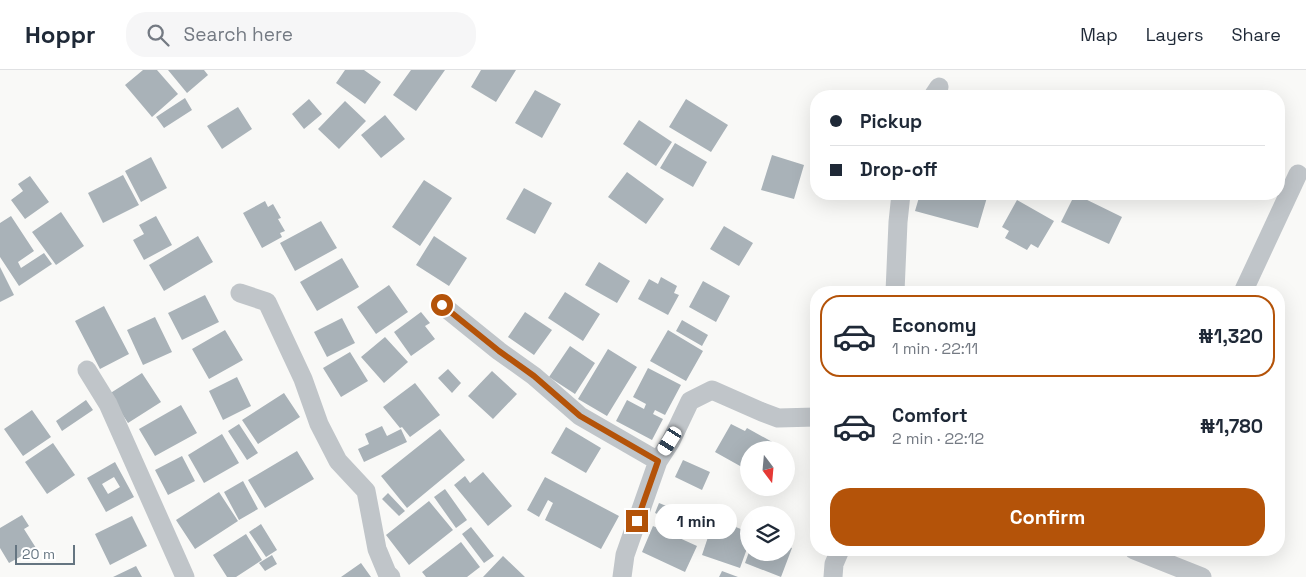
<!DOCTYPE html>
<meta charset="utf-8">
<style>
body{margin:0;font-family:"Space Grotesk",sans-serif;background:#f6f6f7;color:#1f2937;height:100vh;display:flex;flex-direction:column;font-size:19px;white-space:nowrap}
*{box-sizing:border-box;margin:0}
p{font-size:16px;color:#747a83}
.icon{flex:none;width:28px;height:28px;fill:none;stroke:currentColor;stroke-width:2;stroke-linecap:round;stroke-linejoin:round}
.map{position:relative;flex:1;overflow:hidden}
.drawer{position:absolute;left:810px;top:216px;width:475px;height:270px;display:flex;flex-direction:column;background:#fff;border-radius:20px;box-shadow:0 5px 20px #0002}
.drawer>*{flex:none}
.top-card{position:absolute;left:810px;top:20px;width:475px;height:110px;border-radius:20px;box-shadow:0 5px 20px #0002;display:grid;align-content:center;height:110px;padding:0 20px;background:#fff}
.needle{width:32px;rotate:164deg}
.tools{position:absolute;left:740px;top:371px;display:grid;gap:10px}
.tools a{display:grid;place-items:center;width:55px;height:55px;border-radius:50%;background:#fff;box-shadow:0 5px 20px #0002;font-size:25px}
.scale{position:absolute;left:15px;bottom:12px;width:60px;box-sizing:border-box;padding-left:5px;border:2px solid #657581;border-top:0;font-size:14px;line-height:18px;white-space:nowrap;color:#657581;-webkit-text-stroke:4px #fff;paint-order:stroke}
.end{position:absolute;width:22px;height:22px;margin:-11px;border:6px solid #b45309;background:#fff;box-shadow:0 0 0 2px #fff}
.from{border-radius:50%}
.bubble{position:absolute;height:35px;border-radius:18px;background:#fff;box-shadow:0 5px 20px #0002;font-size:16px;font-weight:800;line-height:35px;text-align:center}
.car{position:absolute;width:15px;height:30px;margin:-15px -8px;border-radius:6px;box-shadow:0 0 4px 1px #0007;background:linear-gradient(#fff 24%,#345 0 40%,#fff 0 76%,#345 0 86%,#fff 0)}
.top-card b{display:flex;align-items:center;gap:18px;height:48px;font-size:19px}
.top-card b+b{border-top:1px solid #e0e1e3}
.top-card i{width:12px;height:12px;background:#1f2937}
ul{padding:9px 0 0;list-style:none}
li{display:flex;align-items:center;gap:15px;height:82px;margin:0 10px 8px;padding:0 10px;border:2px solid transparent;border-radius:20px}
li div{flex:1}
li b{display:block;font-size:19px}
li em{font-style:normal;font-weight:800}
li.on{border-color:#b45309}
li>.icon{width:45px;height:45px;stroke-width:1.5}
.cta{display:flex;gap:10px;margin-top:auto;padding:10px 20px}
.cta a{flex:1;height:58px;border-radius:20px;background:#b45309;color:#fff;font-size:20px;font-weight:800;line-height:58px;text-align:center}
header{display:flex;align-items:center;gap:30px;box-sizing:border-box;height:70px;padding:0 25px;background:#fff;border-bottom:1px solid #e0e1e3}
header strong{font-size:24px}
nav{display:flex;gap:28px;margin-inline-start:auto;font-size:18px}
.search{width:350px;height:45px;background:#f6f6f7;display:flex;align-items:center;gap:12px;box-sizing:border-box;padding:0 18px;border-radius:20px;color:#747a83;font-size:19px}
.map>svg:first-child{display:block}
</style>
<header>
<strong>Hoppr</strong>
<div class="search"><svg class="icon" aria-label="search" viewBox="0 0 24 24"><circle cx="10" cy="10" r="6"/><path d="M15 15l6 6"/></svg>Search here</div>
<nav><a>Map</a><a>Layers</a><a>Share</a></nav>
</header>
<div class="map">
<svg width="1306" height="507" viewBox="0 0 1306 507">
<rect width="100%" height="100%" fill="#f9f9f7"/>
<path fill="#a9b2b8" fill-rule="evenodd" d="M143,0h14l21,24 -26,23 -27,-32z
M168,0h36l4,5 -21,18z
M345,0h19l17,12 -16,22 -29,-21z
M411,0h34l-29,41 -23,-16z
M481,0h35l-20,32 -25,-15z
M535,20l26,14 -19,34 -27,-15z
M185,28l7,12 -28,18 -8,-11z
M309,29l13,15 -18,15 -12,-15z
M686,29l42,26 -17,27 -42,-25z
M345,31l21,20 -27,28 -21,-20z
M238,37l14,22 -30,20 -15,-23z
M385,45l20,24 -24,19 -20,-23z
M639,50l33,22 -16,24 -33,-22z
M675,73l32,19 -14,25 -33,-19z
M772,85l32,10 -10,34 -33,-9z
M151,87l16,31 -26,14 -16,-31z
M627,102l37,27 -18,25 -38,-27z
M123,105l16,30 -36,18 -15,-30z
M30,106l19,26 -24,17 -14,-19 12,-9 -5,-7z
M424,110l28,18 -32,48 -28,-19z
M524,118l28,15 -17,31 -29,-15z
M920,124h68l-10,34 -63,-17z
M1075,124l47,23 -13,27 -48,-22z
M1017,130l37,21 -16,27 -7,-4 -4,6 -22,-12 4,-7 -7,-4z
M265,131l3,6 5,-3 8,14 -3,1 7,12 -5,2 2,4 -20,11 -19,-35z
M61,142l23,34 -28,19 -24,-33z
M11,146l23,35 -16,11 3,6 23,-15 8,11 -33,22 -19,-29v-34z
M156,146l16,29 -28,15 -11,-20 11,-6 -5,-9z
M321,151l16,27 -42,23 -15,-28z
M724,156l29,17 -14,23 -29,-17z
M198,166l15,26 -49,29 -15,-26z
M434,166l33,22 -18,28 -33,-21z
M342,188l17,29 -42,24 -17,-29z
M599,192l31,19 -13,22 -32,-18z
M0,197l14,28 -14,7z
M661,207l16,9 -3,7 5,2 -11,20 -30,-16 11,-20 9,5z
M703,211l27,15 -14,26 -27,-15z
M389,215l19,27 -32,22 -19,-27z
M565,222l35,22 -17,27 -35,-23z
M205,225l14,27 -37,18 -14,-27z
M104,236l25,48 -29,15 -25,-48z
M421,242l9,11 -5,3 10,13 -24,17 -17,-24z
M525,242l27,18 -18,25 -26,-18z
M155,247l17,35 -29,13 -16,-35z
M342,248l13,25 -28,14 -13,-25z
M682,250l26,15 -6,11 -26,-15z
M225,260l18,30 -34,19 -17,-30z
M668,260l35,21 -17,30 -36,-20z
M385,267l23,25 -24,21 -23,-26z
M570,276l25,17 -20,31 -26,-17z
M608,279l29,18 -30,49 -29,-17z
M350,282l18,29 -27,16 -18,-29z
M648,298l33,17 -16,30 -10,-5 -2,4 10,5 -11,21 -36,-19 11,-21 17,9 2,-5 -13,-7z
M448,299l13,14 -9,10 -14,-15z
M492,301l25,23 -24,25 -25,-23z
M142,303l19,29 -33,21 -19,-29z
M237,307l14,29 -28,14 -14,-29z
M415,313l25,32 -30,22 -8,-10 -2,1 -17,-21z
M284,323l16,24 -42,27 -16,-24z
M86,330l7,10 -31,21 -6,-10z
M181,335l16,28 -42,23 -16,-27z
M32,340l19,27 -28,19 -19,-27z
M239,354l19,29 -11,7 -19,-29z
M731,354l14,7 2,-3 29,16 -3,6h-24v21l-34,-19z
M382,356l5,10 14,-7 6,13 -43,20 -6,-13 11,-5 -4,-10z
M566,357l35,21 -15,25 -35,-20z
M440,359l25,31 -58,48 -26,-32z
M222,364l17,29 -35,20 -16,-28z
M53,373l22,32 -28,19 -22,-32z
M297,381l17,28 -49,29 -17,-28z
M182,386l13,25 -27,14 -13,-25z
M683,390l27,12 -8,18 -27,-13z
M115,392l19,35 -28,15 -19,-34zM114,407l6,10 -12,7 -6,-10z
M483,402l29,34 -24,20 -34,-41 11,-9 5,7z
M545,407l74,39 -18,33 -56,-29 8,-17 -5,-3 -9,17 -12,-7z
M243,411l15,28 -19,11 -15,-28z
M445,419l22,31 -11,8 -22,-31z
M219,422l19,29 -43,28 -19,-29z
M388,423l17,18 -6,5 -17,-17z
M429,431l24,29 -44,35 -23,-30z
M659,433l47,19 -4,11 -47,-20z
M22,445l7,11 -5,3 12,19 -27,15 -9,-15v-20z
M132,446l15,30 -37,19 -15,-31z
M714,449l35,13v11l-9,25 -38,-13z
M261,454l16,26 -11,7 -17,-25z
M653,456l44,20 -12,26 -43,-20z
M471,457l23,29 -10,7 -22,-29z
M246,464l16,26 -26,17h-9l-14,-22z
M461,472l19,25 -13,10h-41l-4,-5z
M786,476l6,2 -11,29 -36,-14 4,-11h37z
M272,485l5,9 -12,7 -6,-8z
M503,486l22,21h-42z
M361,493l10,14h-30z
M136,496l6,11h-29z
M722,501l16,6h-19z"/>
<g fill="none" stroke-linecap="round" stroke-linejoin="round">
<path stroke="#c0c5c9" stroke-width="19" d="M933,26l6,-9
M895,222l3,-70 3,-28
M1243,222l55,-118
M240,223l27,9 36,77 16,45 19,37 28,30 11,58 10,24 4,4
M442,235l57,46 35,25 46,40 78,45 13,-20 19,-40 22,-11 50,22 16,6 38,-1
M87,300l21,34 77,173
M1134,480l68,27
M622,507l3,-22 33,-94
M833,507l1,-13 6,-14"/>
</g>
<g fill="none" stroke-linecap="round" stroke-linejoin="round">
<path stroke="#b45309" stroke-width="6" d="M442,235l57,46 35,25 46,40 78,45 -21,60"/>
</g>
</svg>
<div class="tools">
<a><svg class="needle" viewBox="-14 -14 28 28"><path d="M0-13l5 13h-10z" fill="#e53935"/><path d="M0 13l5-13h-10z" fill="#747a83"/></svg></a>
<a><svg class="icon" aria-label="layers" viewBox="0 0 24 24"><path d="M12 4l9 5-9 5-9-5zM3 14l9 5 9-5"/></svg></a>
</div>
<div class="scale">20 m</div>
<i class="end from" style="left:442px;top:235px"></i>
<i class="end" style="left:637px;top:451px"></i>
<div class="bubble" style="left:655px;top:434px;width:82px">1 min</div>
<i class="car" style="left:670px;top:371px;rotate:212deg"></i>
<div class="top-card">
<b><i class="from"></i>Pickup</b>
<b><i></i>Drop-off</b>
</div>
<section class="drawer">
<ul>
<li class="on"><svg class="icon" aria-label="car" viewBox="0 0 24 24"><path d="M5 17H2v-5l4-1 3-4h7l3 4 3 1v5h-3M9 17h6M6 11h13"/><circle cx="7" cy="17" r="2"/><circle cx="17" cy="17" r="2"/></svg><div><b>Economy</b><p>1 min · 22:11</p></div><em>₦1,320</em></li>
<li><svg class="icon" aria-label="car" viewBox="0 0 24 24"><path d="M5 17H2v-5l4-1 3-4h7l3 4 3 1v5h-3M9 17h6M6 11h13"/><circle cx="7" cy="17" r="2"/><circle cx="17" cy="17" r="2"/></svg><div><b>Comfort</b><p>2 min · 22:12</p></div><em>₦1,780</em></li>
</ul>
<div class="cta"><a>Confirm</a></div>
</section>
</div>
